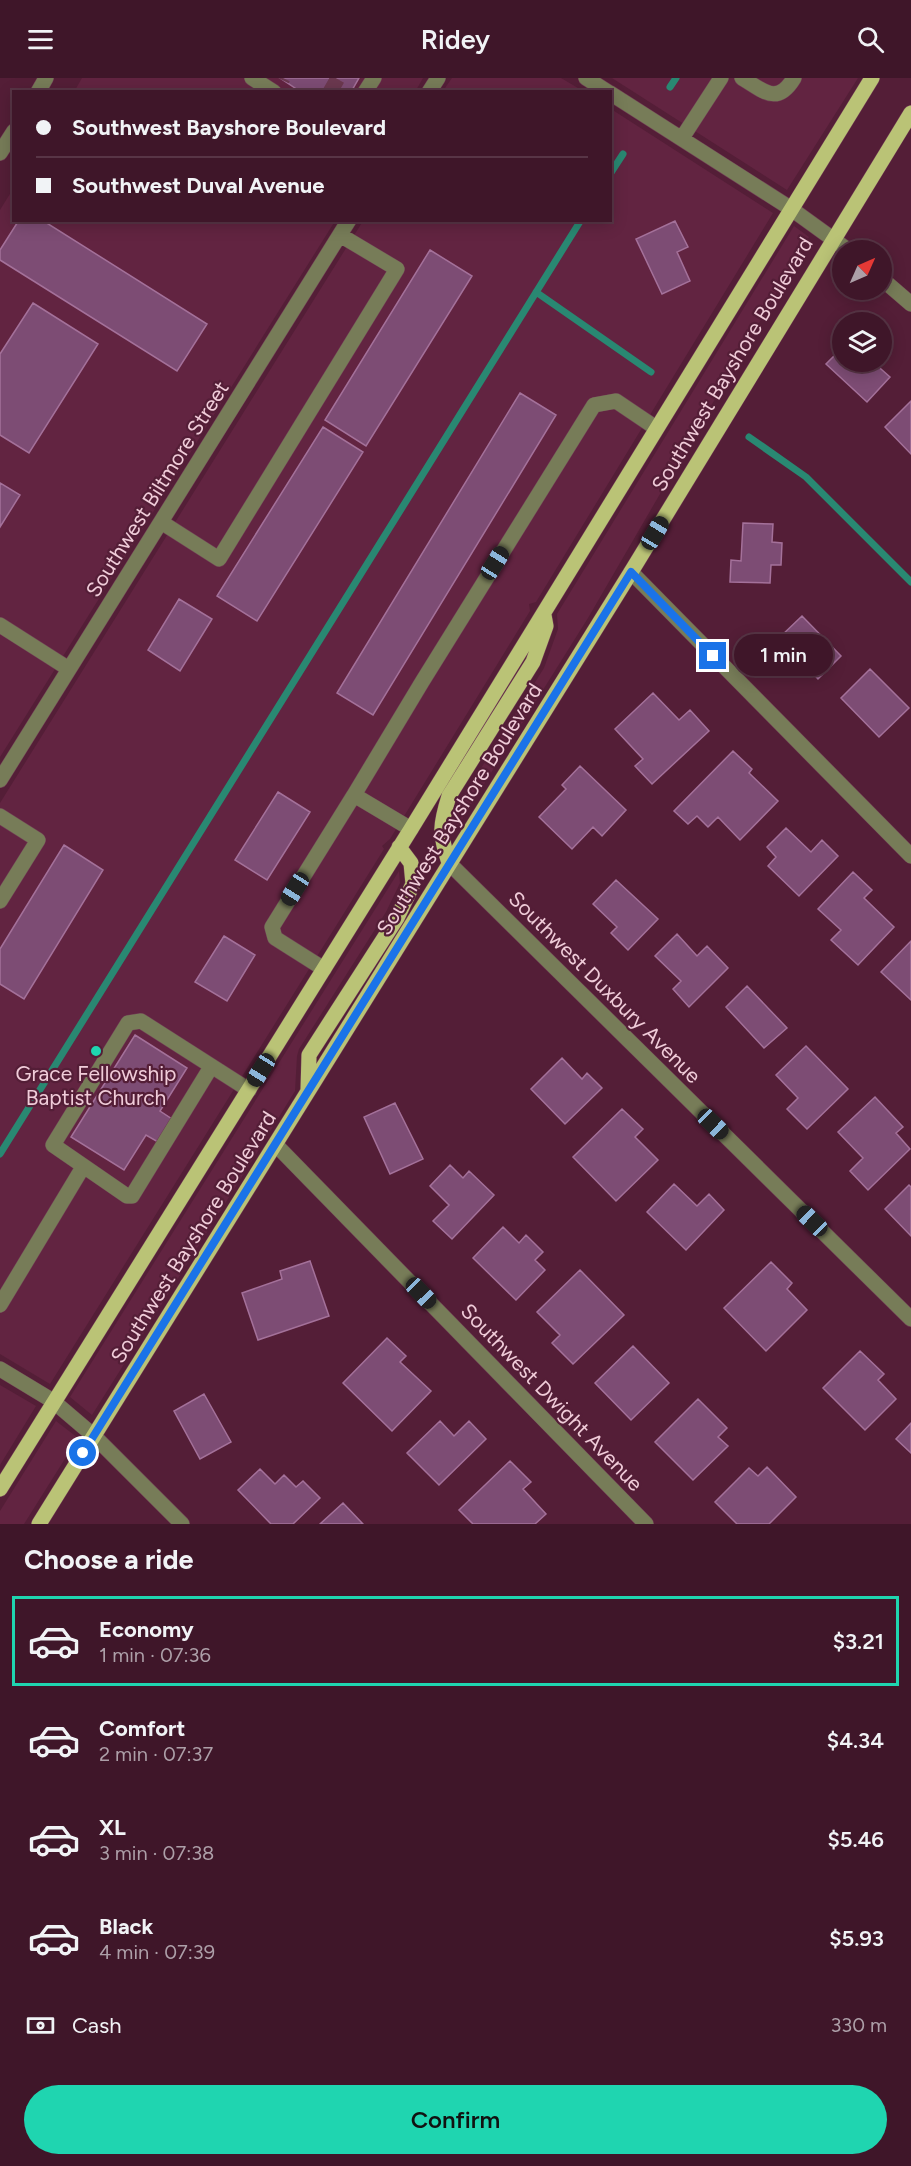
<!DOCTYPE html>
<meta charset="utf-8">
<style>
body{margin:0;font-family:Figtree,sans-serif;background:#4a2335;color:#f1f3f6;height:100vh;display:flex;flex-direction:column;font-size:22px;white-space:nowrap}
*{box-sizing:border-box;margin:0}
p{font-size:20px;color:#ad9fa8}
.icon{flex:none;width:33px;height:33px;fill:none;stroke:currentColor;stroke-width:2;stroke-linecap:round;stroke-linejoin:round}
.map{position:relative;height:1446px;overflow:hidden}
.side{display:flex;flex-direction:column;background:#3f1629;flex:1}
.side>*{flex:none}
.guide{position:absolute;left:12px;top:12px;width:600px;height:132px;border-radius:0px;box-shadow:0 3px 15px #0003,0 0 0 2px #583546;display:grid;align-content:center;height:132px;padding:0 24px;background:#3f1629}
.needle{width:39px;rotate:45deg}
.tools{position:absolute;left:832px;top:162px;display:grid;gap:12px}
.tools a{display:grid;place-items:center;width:60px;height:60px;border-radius:50%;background:#3f1629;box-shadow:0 3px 15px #0003,0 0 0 2px #583546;font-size:30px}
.end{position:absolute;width:27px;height:27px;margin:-14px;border:8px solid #1a73e8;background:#fff;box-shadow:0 0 0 3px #fff}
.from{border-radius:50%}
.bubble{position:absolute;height:42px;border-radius:21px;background:#3f1629;box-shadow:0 3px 15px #0003,0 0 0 2px #583546;font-size:20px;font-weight:600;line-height:42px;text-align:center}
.car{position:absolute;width:18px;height:36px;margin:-18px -9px;border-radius:8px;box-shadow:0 0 4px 2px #0007;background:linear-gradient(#222 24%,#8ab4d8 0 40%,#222 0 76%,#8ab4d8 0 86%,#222 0)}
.guide b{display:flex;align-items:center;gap:21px;height:57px;font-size:22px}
.guide b+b{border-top:2px solid #583546}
.guide i{width:15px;height:15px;background:#f1f3f6}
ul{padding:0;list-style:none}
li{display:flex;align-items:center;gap:18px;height:90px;margin:0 12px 9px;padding:0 12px;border:3px solid transparent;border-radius:0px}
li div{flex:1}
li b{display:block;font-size:22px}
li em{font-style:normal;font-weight:600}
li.selected{border-color:#1fd5b0}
li>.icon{width:54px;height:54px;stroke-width:1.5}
h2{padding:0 24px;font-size:27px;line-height:72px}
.pay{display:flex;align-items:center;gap:15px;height:66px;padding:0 24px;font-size:22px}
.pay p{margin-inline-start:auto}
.primary-button{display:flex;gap:12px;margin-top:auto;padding:12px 24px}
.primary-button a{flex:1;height:69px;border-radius:36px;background:#1fd5b0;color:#111;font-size:24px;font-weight:600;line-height:69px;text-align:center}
header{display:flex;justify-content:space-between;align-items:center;height:78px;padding:0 24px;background:#3f1629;font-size:27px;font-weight:600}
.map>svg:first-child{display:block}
</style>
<header><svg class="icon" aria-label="menu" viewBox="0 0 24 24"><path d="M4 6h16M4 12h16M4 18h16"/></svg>Ridey<svg class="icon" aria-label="search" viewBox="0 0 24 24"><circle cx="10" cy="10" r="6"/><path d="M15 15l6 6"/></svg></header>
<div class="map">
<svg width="911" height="1446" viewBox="0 0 911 1446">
<rect width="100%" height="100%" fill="#541e37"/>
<path fill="#622441" d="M82,0h341l-8,14h-341z
M452,0h109l22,13h-140z
M612,0h246l-71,112z
M611,31l162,104 -237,389 -7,2 1,7 -140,228 -8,7 2,3 -334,535 -50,-30v-551l363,-582 247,-1z
M13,111l1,31 321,1 -335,536v-547z
M794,148l15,11 -221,381 -134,214v-11l7,-21 83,-132 14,-39 -1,-15z
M399,793l1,12 -14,29 -87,137 -2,7 -2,35 -29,47 -8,8 2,2 -168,267 -22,-18z
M0,1307l36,21 -36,59z
M56,1343l22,17 -54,86h-24v-13z"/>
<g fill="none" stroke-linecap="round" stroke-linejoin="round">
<path stroke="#298872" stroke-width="7" d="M670,9l6,-9
M610,96l13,-20
M536,214l115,80
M749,359l57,40 105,105
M0,1076l581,-934"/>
</g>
<path fill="#7d4c74" stroke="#a4719a" stroke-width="1.5" d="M280,0h79l-8,14h-50z
M19,142h23l165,104 -30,47 -177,-111v-10z
M675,143l13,26 -11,5 13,29 -28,13 -26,-55z
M430,172l42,26 -106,170 -41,-26z
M33,225l65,41 -69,109 -29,-18v-81z
M843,269v15h30l17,15 -23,25 -41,-38z
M520,315l36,22 -183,300 -36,-22z
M911,323v53l-26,-27z
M323,349l40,25 -106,169 -40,-25z
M0,405l20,12 -20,32z
M743,445l30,1 -1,18 10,1 -1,22h-10l-1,18 -40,-1 1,-22 10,1z
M179,521l33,20 -32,52 -32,-21z
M802,538l39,40 -23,23 -39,-41z
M870,591l39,39 -30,29 -38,-39z
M653,615l26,27 11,-10 19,21 -57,53 -17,-18 8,-7 -28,-30z
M733,673l19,18 -3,4 29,28 -38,39 -22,-23 -10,10 -11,-11 -9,8 -14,-13z
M580,688l46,44 -24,26 -9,-9 -21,22 -33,-32 27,-28 -4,-4z
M278,714l32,20 -43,68 -32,-20z
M786,750l25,24 11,-12 16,16 -39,40 -31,-30 8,-9 -9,-10z
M64,767l39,25 -79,129 -24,-15v-35z
M853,794l19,18 -8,8 30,29 -36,38 -27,-25 10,-10 -23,-21z
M616,802l42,39 -30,31 -17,-17 6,-6 -24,-23z
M677,856l20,22 10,-10 21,22 -39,39 -16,-18 8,-8 -26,-25z
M224,858l31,19 -28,46 -32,-19z
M911,863v59l-30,-28z
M747,908l40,42 -23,20 -38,-41z
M135,957l52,33 -27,43 12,8 -14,23 -12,-7 -22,35 -53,-33z
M806,968l42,43 -41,40 -20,-20 11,-11 -22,-23z
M562,980l20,21 5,-6 15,15 -37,36 -34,-35z
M875,1019l28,30 -7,6 14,16 -42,41 -18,-19 13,-13 -25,-26z
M395,1025l28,56 -33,15 -26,-57z
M622,1031l21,20 -8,8 23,23 -42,41 -43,-44z
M450,1087l13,13 6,-7 25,24 -42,44 -19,-18 16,-16 -19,-19z
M674,1106l23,22 12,-12 15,16 -38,40 -39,-38z
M909,1107l2,2v49l-26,-27z
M503,1149l16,16 7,-8 17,17 -8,8 10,10 -29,30 -43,-42z
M310,1183l19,55 -71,24 -16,-47 40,-14 -2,-8z
M771,1184l21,21 -5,6 20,21 -41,41 -42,-43z
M580,1192l44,45 -51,49 -21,-21 8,-8 -23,-23z
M387,1260l19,18 -6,6 31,29 -39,40 -49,-48z
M633,1268l36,37 -38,37 -36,-37z
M860,1273l24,23 -6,6 18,19 -31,31 -42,-42z
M204,1316l27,48 -31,17 -26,-48z
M698,1321l29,29 -9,9 10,9 -35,34 -38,-38z
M440,1343l14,15 15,-15 17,18 -47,46 -32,-32z
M911,1345v30l-15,-14z
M510,1383l21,21 -8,7 23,25 -11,10h-62l-14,-14z
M767,1389l29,30 -27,27h-32l-22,-22 34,-34 9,8z
M260,1391l15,15 9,-9 12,12 7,-6 17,17 -27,26h-22l-33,-34z
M343,1425l20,21h-43z"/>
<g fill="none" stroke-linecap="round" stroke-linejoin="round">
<path stroke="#6b384f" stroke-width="15" stroke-dasharray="15 8" stroke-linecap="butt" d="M282,2l1,-2
M330,14l8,-14"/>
<defs>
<path id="minor" d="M252,0l22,14
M586,0l22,14
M742,0c22,13 35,28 52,0
M38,14l8,-14
M365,14l9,-14
M429,14l9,-14
M610,15l180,115 58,42
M682,60l39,-60
M0,75l14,-22
M882,201l29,25
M161,444l58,37 178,-290 -57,-34
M631,494l280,284
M0,547l69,44
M0,702l349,-560
M0,738l38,24 -38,61
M411,751l-57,-34 68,-113 172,-277 22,-4 40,27
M449,785l462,456
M324,891l-49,-31 -3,-11 82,-132
M211,989l-79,129h-5l-74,-51 75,-122 13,-2 108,69
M276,1067l370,379
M0,1227l83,-138
M0,1291l53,32 41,35 88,88"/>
<path id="major" d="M449,785c-10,-30 -9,-38 0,-67l84,-134 13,-36 -2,-11
M308,1012l1,-35 88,-137 16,-34 -2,-21 -12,-16
M0,1411l411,-660 461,-751
M39,1446l592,-952 280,-459"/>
</defs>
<use href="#minor" stroke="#703d54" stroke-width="16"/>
<use href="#major" stroke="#703d54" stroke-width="16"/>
<use href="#minor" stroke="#777c58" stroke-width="15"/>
<use href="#major" stroke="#bac376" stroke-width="15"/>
</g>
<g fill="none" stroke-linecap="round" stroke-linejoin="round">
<path stroke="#1a73e8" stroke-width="8" d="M83,1375l548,-881 82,84"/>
</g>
<circle fill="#1fd5b0" stroke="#541e37" stroke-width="2" cx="96" cy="973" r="6"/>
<g text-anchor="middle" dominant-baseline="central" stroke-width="4.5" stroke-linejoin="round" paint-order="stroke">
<g font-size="21" fill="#f0ccd9" stroke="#541e37">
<text transform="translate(732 286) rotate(-59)">Southwest Bayshore Boulevard</text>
<text transform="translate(157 411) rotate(-58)">Southwest Biltmore Street</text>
<text transform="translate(459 731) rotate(-58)">Southwest Bayshore Boulevard</text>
<text transform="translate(605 909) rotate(45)">Southwest Duxbury Avenue</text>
<text transform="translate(193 1159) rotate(-58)">Southwest Bayshore Boulevard</text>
<text transform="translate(552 1319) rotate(46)">Southwest Dwight Avenue</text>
</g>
<g font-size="21" fill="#f0ccd9" stroke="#541e37">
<text x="96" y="995">Grace Fellowship<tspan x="96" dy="24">Baptist Church</tspan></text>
</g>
</g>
</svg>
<div class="tools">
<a><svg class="needle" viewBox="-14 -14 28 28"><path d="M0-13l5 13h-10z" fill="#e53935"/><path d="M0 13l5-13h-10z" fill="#ad9fa8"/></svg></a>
<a><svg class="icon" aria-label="layers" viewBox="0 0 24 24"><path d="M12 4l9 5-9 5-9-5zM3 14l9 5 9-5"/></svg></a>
</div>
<i class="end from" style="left:83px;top:1375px"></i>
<i class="end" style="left:713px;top:578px"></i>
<div class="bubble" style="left:734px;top:556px;width:99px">1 min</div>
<i class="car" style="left:655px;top:455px;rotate:31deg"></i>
<i class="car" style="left:495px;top:485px;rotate:32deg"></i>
<i class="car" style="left:295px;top:811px;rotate:212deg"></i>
<i class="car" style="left:261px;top:992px;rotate:212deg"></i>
<i class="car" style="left:713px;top:1046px;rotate:134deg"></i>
<i class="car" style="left:812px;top:1143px;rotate:314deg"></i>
<i class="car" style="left:421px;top:1215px;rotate:136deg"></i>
<div class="guide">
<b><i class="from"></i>Southwest Bayshore Boulevard</b>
<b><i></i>Southwest Duval Avenue</b>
</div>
</div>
<section class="side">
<h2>Choose a ride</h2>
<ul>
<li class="selected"><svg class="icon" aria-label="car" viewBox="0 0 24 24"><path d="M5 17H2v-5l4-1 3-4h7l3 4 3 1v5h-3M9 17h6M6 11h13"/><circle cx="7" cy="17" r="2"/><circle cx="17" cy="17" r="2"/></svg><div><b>Economy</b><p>1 min · 07:36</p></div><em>$3.21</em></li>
<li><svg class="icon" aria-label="car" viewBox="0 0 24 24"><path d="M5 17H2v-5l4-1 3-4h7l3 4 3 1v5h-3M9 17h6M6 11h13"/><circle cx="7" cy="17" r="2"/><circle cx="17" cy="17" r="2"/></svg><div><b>Comfort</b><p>2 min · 07:37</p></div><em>$4.34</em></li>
<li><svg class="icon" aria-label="car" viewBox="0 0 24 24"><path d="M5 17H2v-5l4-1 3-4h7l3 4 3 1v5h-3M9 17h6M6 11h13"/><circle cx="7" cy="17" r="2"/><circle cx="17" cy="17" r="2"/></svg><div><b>XL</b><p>3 min · 07:38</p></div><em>$5.46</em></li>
<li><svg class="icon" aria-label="car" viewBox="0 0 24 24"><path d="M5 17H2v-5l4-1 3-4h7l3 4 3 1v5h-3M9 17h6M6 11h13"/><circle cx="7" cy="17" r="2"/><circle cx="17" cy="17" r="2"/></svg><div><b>Black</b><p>4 min · 07:39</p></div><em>$5.93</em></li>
</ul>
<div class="pay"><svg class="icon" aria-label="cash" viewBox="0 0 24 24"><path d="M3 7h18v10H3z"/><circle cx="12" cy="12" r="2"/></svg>Cash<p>330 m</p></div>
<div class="primary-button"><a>Confirm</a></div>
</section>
